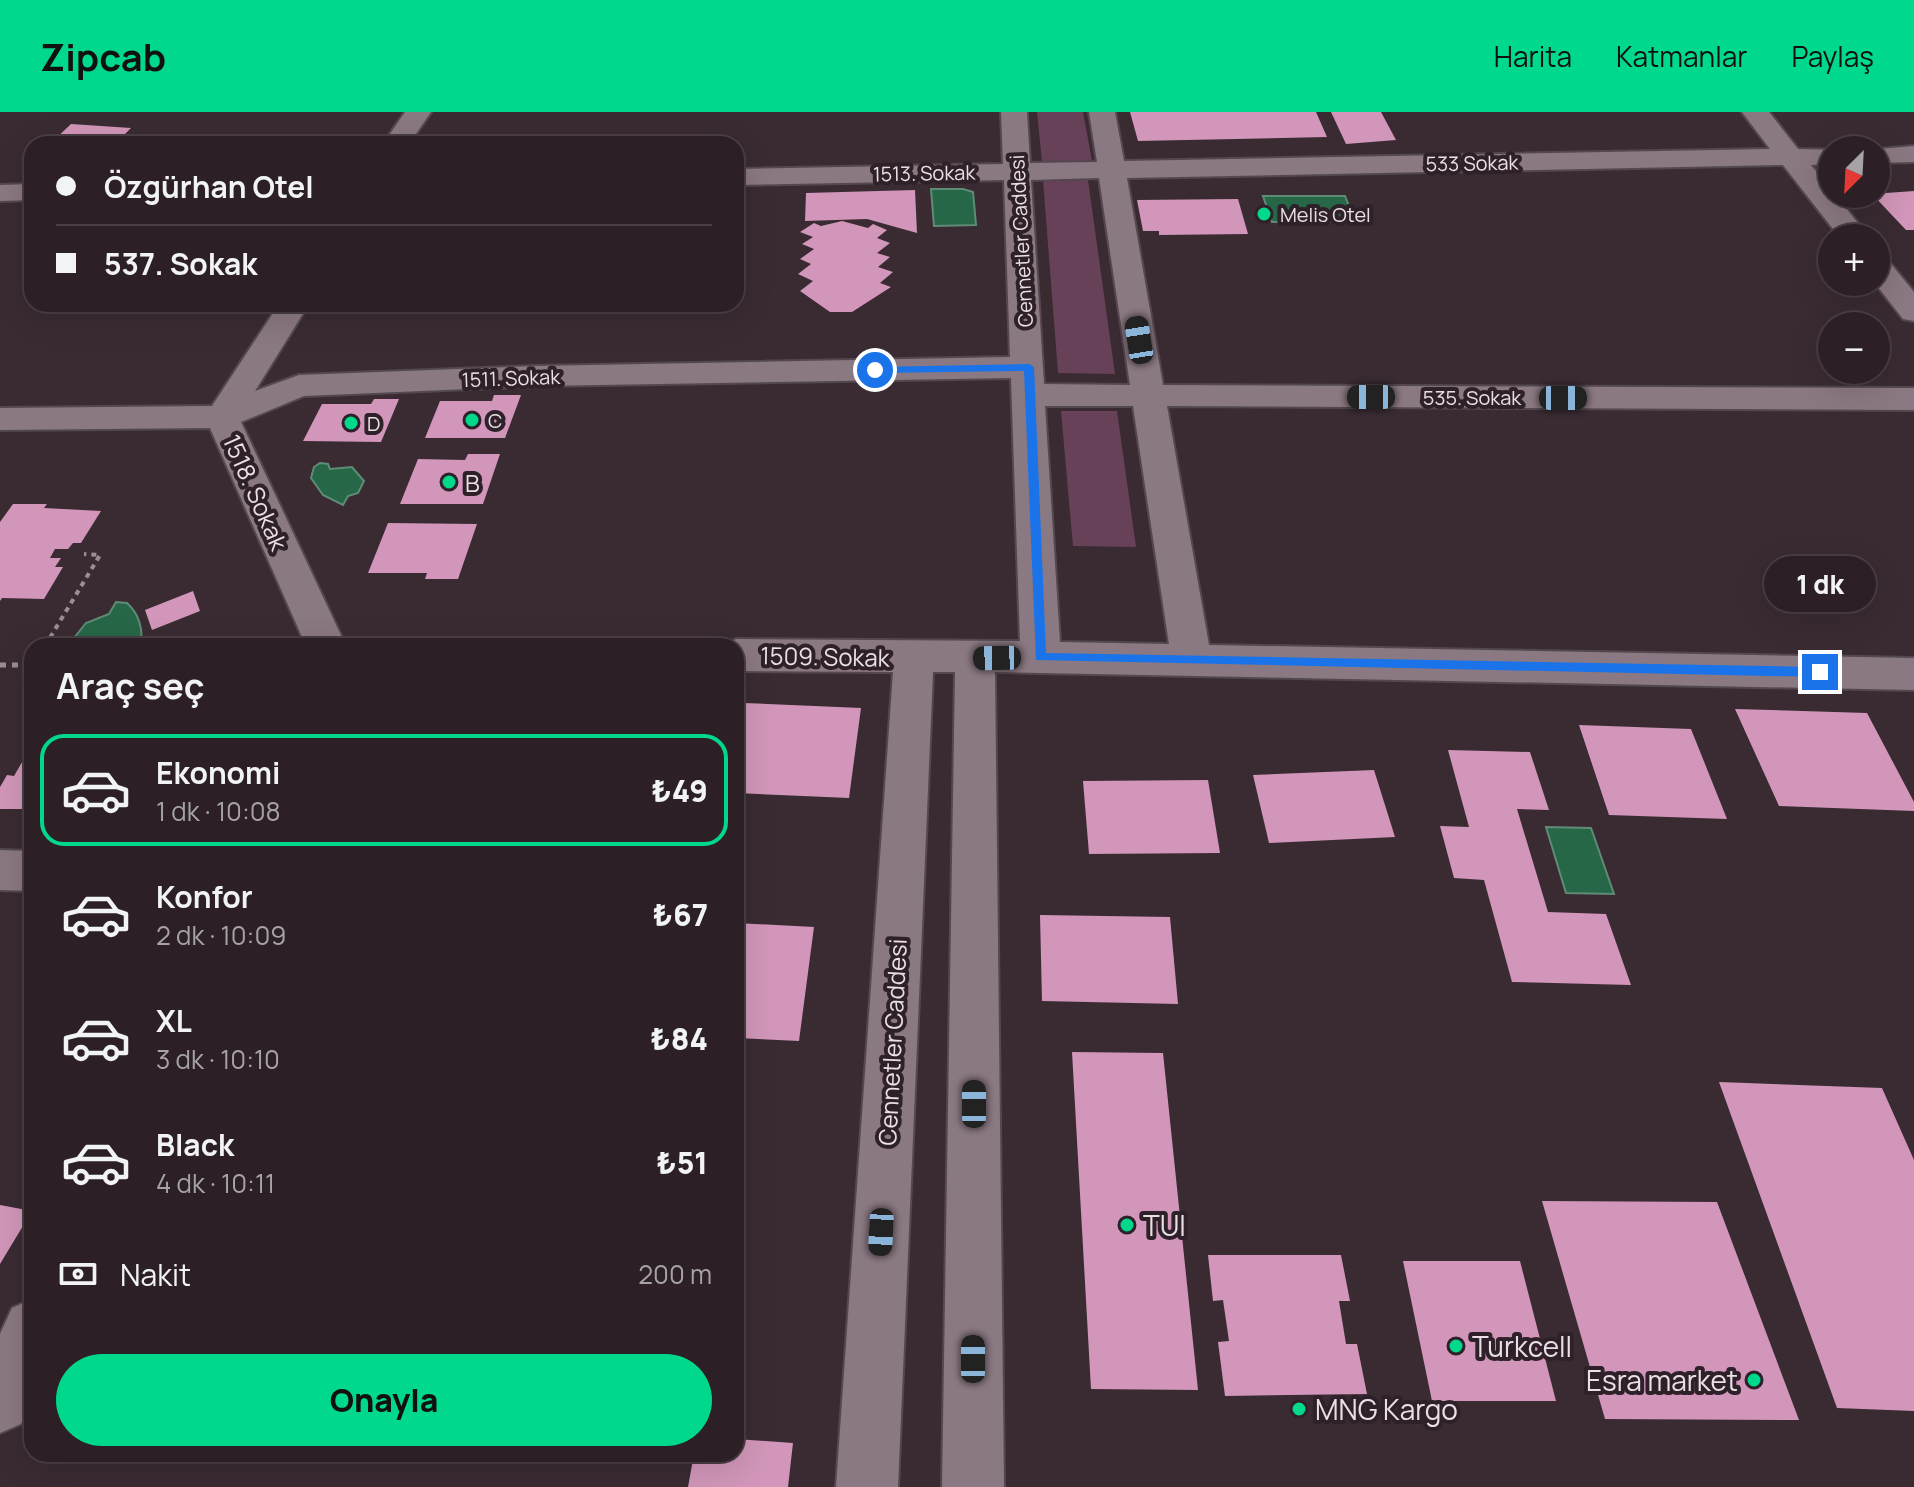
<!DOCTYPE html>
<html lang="tr">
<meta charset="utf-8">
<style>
body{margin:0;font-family:Manrope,sans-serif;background:#382d32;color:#f1f3f6;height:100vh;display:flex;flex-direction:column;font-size:30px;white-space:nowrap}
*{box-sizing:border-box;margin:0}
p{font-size:26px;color:#a6a3a7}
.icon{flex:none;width:44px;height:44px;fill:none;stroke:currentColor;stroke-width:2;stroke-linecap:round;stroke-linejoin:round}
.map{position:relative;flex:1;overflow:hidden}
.details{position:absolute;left:24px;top:526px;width:720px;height:824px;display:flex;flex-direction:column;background:#2c2026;border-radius:24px;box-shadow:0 8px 32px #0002,0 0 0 2px #483e43}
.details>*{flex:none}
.guide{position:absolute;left:24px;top:24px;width:720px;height:176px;border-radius:24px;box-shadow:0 8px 32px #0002,0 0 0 2px #483e43;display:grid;align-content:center;height:176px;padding:0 32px;background:#2c2026}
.needle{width:52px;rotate:204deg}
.buttons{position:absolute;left:1818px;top:24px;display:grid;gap:16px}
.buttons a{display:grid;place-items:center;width:72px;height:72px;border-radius:50%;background:#2c2026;box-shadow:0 8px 32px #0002,0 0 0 2px #483e43;font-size:40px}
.end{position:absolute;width:36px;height:36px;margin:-18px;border:10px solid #1a73e8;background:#fff;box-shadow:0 0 0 4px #fff}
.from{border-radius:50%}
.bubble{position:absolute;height:56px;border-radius:28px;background:#2c2026;box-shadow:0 8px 32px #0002,0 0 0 2px #483e43;font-size:26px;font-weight:800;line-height:56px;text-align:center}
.car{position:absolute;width:24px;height:48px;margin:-24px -12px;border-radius:10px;box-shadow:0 0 6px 2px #0007;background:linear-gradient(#222 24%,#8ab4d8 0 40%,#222 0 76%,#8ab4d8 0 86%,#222 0)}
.guide b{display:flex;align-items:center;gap:28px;height:76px;font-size:30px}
.guide b+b{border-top:2px solid #483e43}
.guide i{width:20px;height:20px;background:#f1f3f6}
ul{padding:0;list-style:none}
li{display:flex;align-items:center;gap:24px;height:112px;margin:0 16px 12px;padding:0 16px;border:4px solid transparent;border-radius:24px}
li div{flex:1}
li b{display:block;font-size:30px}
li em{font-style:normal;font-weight:800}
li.active{border-color:#00d98c}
li>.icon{width:72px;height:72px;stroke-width:1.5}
h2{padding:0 32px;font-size:36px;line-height:96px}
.pay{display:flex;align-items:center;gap:20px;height:88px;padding:0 32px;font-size:30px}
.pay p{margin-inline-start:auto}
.button{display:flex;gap:16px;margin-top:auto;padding:16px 32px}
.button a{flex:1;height:92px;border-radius:48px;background:#00d98c;color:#111;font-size:32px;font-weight:800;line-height:92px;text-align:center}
header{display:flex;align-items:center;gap:48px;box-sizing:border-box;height:112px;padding:0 40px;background:#00d98c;color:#111}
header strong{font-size:38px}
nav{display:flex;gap:44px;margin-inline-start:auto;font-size:28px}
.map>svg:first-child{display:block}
</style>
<header>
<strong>Zipcab</strong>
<nav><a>Harita</a><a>Katmanlar</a><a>Paylaş</a></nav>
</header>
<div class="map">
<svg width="1914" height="1375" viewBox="0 0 1914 1375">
<rect width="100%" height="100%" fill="#3a2b33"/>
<path fill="#674158" d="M1037,0h46l9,49 -50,1z
M1043,68h45l27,194 -57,-1z
M1061,299h56l19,136 -63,-1z"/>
<path fill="#266747" stroke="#608b76" stroke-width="2" d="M931,77h32l10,3 3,33 -42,1z
M1263,84h82l10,25 -83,1z
M320,351l8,1 2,5 22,-2 12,14 -6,12 -10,3 -5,9 -20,-10 -12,-17 3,-11z
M116,490l11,1c12,11 16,27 14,43h-65l-2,-8 12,-15 23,-9z
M1546,715l45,1 23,66 -48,-1z"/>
<path fill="#d196b9" d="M1130,0h186l11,25 -189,4z
M1331,0h50l15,28 -50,4z
M71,12l60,4 -16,16h-65z
M915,78l2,43 -50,-14 -62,2 1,-28z
M1914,79v39h-8l-34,-36z
M1238,87l10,35 -89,1v-4h-16l-6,-31z
M842,109l26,7 5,-4 14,6 -10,8 13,5 -13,10 13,4 -12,10 15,5 -13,11 11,4 -39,25h-22l-30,-21 13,-10 -15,-7 13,-10 -11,-5 14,-10 -12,-5 11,-7 -13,-5 14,-9 7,3z
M494,283h27l-16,43h-80l15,-37h52z
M374,287h25l-18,43 -78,-1 19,-37h49z
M468,342h32l-17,50h-83l18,-45 47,1z
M13,392h34l-3,4 57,3 -20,32h-8l-5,6h-13l-5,9h11l-6,9h8l-19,32 -42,-1 -2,3v-79z
M388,411l89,1 -19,55h-33l2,-6h-59z
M193,479l7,20 -48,19 -7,-20z
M744,591l117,5 -12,90 -113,-5v-53z
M1735,597l132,4 47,89v9l-135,-5z
M1579,613l112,4 36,90 -118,-4z
M1448,638l82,2 19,58 -32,-1 31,103 58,2 25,71 -119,-3 -28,-102 -30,-2 -14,-52 29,1z
M25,645l7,1v51h-32v-22l7,-12 7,1z
M1374,658l21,67 -126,6 -16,-68z
M1208,668l12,73 -131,1 -6,-73z
M1040,803l130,2 8,87 -136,-3z
M736,811l78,4 -15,114 -63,-3z
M1072,940l91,1 35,337 -107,-1z
M1719,970l163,6 32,72v251l-77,-3z
M1542,1089l175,1 82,218 -194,-1z
M0,1093l32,6 -32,53z
M1208,1143h133l9,46h-11l7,43h11l10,50 -142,2 -7,-54 11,-1 -6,-41 -10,1z
M1403,1149h117l36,140h-124z
M736,1327l57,4 -5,44h-100l6,-33h42z"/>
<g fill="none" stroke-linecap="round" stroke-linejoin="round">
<defs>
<path id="minor" d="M405,0h26l-22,32h-26z
M1001,0h26l3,51 67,-1 -8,-50h26l9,49 646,-12 -28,-37h27l29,37 42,1h-8v14l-21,1 59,73h-30l-57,-73 -656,13 36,207 751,3v22l-747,-4 42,239 705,13v32l-919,-18 9,815h-62l13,-815h-22l-35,815h-62l57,-815 -157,-1v-25h-15l15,-7 284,2 -9,-263 -474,8 -233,10 -63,26 105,224h-40l-96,-218 -210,2v-22l212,-2 67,-102h30l-54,87 44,-16 238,-9 473,-9 -6,-177 -268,5v-16l267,-5zM1099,66l31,207 -86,-1 -13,-204zM1045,294h88l36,238 -109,-2z
M1914,34v16l-38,1v-13h-10z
M32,72v16l-32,1v-16z
M1876,144l11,3 27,33v29l-11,-2 -29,-37z
M0,738l32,1v40l-32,-1z
M32,1187v99l-11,26 -21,9v-99l12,-26z"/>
</defs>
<use href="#minor" stroke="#544850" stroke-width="4"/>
<path stroke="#9a8e95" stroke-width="4" stroke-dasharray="5 5" stroke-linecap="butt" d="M45,534l55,-91 -16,-1"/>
<path stroke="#9a8e95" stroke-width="5" stroke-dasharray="6 6" stroke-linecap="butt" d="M0,553h32"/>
<use href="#minor" fill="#8a7882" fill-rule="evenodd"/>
</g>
<path fill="#1a73e8" d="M1029,252l5,3 12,286 774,14 6,5 -6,5 -784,-17 -12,-289 -149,2 -5,-3 5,-3z"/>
<g fill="#00d98c" stroke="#2f212a" stroke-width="3">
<circle cx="1264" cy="102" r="8"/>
<circle cx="472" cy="308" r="8"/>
<circle cx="351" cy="311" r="8"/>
<circle cx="449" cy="370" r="8"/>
<circle cx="1127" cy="1113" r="8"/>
<circle cx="1456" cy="1234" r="8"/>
<circle cx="1754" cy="1268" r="8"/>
<circle cx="1299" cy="1297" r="8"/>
</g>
<g text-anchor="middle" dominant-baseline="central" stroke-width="8" stroke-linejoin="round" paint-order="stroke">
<g font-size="20" fill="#e9dfe5" stroke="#2f212a">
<text transform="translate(1472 51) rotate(-1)">533 Sokak</text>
<text transform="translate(924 61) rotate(-1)">1513. Sokak</text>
<text transform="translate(1021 129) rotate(-93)">Cennetler Caddesi</text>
<text transform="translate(511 266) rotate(-2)">1511. Sokak</text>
<text x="1472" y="285">535. Sokak</text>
</g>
<g font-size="20" fill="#e9dfe5" stroke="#2f212a" text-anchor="start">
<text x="1280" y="102">Melis Otel</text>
<text x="488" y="308">C</text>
<text x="367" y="311">D</text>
</g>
<g font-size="24" fill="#e9dfe5" stroke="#2f212a" text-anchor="start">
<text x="465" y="370">B</text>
</g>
<g font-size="24" fill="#e9dfe5" stroke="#2f212a">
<text transform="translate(256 380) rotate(66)">1518. Sokak</text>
<text transform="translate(825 544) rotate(1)">1509. Sokak</text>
<text transform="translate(892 930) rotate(-87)">Cennetler Caddesi</text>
</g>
<g font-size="28" fill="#e9dfe5" stroke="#2f212a" text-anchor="start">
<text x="1143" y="1113">TUI</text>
<text x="1472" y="1234">Turkcell</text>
<text x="1738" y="1268" text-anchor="end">Esra market</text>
<text x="1315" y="1297">MNG Kargo</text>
</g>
</g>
</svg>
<div class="buttons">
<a><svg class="needle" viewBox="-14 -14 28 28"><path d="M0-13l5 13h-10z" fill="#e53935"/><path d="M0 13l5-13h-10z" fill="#a6a3a7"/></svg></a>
<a>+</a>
<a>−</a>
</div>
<i class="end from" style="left:875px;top:258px"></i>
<i class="end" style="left:1820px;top:560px"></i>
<div class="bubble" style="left:1764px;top:444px;width:112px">1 dk</div>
<i class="car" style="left:1139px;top:228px;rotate:351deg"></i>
<i class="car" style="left:1371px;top:285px;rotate:270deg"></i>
<i class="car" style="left:1563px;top:286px;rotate:90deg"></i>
<i class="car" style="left:997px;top:546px;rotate:269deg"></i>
<i class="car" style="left:974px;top:992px;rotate:0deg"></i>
<i class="car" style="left:881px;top:1120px;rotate:183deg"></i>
<i class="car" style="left:973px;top:1247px;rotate:0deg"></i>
<div class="guide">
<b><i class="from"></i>Özgürhan Otel</b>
<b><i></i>537. Sokak</b>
</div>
<section class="details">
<h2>Araç seç</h2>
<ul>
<li class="active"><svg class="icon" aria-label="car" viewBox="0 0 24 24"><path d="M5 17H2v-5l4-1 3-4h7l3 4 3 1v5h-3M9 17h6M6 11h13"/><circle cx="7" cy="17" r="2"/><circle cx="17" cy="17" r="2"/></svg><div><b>Ekonomi</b><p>1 dk · 10:08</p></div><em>₺49</em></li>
<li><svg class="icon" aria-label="car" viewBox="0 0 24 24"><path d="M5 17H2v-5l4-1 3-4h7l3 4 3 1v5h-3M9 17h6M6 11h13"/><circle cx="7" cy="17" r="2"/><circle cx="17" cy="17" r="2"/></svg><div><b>Konfor</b><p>2 dk · 10:09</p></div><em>₺67</em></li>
<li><svg class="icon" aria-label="car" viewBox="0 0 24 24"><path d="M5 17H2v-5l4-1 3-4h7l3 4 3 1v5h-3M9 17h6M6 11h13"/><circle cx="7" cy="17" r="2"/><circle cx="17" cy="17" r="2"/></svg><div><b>XL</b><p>3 dk · 10:10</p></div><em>₺84</em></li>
<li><svg class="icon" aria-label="car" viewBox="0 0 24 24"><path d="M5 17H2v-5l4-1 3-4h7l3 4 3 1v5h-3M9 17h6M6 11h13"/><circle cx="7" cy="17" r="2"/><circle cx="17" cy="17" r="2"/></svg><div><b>Black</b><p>4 dk · 10:11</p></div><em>₺51</em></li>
</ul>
<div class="pay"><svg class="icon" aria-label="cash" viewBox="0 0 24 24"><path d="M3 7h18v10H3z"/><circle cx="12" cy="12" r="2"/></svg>Nakit<p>200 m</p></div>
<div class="button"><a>Onayla</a></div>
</section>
</div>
